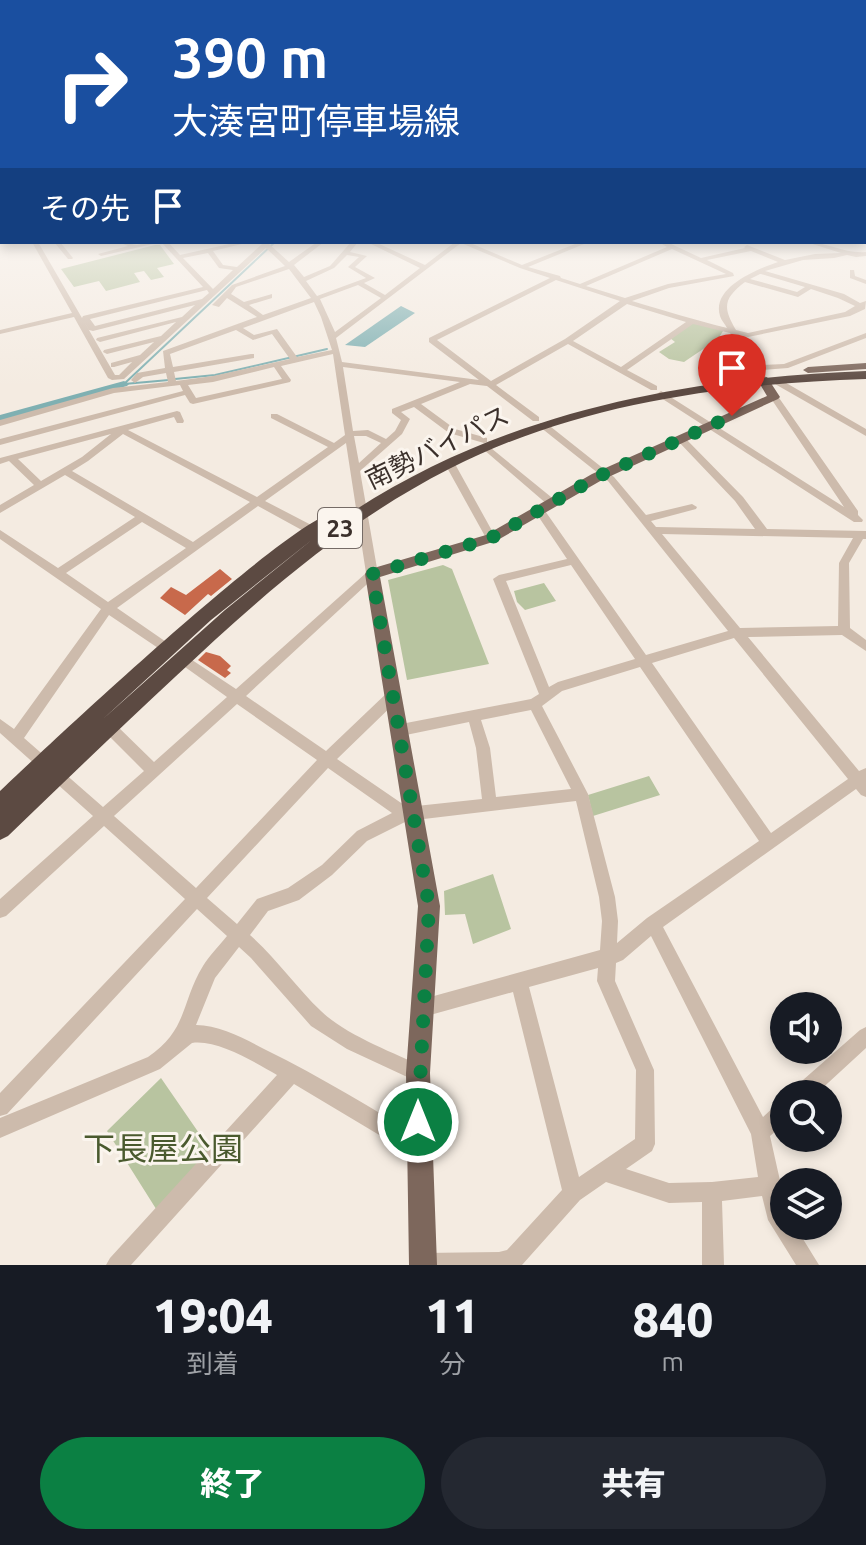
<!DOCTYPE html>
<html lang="ja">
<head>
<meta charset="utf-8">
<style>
	body { margin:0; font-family:Ubuntu,"Noto Sans JP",sans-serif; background:#242831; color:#f1f3f6; height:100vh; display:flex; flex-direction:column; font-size:30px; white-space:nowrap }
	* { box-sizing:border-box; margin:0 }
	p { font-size:26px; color:#9ea1a6 }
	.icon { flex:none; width:44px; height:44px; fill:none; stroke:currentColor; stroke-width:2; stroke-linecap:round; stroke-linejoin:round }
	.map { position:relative; height:1265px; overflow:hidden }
	.sheet { display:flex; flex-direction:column; background:#171b24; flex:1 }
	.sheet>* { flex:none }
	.top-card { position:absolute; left:0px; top:0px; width:866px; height:244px; box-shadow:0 4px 12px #0003; background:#1a4fa0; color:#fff; overflow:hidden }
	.buttons { position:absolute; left:770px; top:992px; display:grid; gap:16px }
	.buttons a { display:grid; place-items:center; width:72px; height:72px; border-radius:50%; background:#171b24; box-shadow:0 4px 12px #0003; font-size:40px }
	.pin { position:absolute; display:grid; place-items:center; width:68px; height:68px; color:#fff; margin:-82px -34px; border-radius:50% 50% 50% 0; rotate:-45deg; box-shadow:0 0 8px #0007 }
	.pin .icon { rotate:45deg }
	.me { position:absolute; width:88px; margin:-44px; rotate:0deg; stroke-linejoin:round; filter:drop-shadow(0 0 6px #0008) }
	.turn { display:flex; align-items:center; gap:28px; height:168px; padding:0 40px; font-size:36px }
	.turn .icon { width:104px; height:104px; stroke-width:2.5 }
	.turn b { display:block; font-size:56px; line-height:68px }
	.then { display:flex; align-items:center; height:76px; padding:0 40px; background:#0003; gap:16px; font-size:30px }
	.eta { display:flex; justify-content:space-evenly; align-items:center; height:136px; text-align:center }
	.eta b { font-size:48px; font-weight:800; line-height:56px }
	.action { display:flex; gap:16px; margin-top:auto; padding:16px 40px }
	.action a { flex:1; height:92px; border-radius:48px; background:#0b8043; color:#fff; font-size:32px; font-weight:800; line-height:92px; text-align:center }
	.action a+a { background:#242831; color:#f1f3f6 }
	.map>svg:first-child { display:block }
	.green { fill:#b8c4a0 }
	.water { fill:#7fb0b2 }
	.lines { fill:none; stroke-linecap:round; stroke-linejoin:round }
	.stream { stroke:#7fb0b2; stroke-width:2 }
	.river { fill:#7fb0b2; fill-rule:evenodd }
	.building { fill:#c8694b }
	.minor { fill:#cdbbac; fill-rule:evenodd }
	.major { fill:#7d675c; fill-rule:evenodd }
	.highway { fill:#5c4a42; fill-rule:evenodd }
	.route { stroke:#0b8043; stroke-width:14; stroke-dasharray:0 25.2 }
	.labels { text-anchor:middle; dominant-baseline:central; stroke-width:6; stroke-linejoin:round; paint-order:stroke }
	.shield { fill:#fbf5ee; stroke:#756b66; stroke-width:2 }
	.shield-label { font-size:24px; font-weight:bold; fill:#3b302b }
	.street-label { font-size:26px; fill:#3b302b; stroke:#fbf5ee }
	.near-park-label { font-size:32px; fill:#4a5a2e; stroke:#fbf5ee }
</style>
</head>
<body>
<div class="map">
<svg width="866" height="1265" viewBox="0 0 866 1265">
	<rect width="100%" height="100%" fill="#f4ebe1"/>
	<path class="green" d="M155,245H160L174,264L157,268L164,277L151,280L144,271L134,273L140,282L106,291L99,281L74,287L61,269Z
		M694,321L725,328L718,339L684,362L669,359L659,352L675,342L670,338Z
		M443,565L452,569L489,664L407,680L388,580Z
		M544,583L556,601L525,610L517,602L514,591Z
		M649,776L660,795L593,816L588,795Z
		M493,874L511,929L473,944L465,914L445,915L444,891Z
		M161,1078L212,1152L158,1212L107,1131Z"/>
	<path class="water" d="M401,306L415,313L365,347L345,345Z"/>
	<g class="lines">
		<path class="stream" d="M175,379L215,375L327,349
			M124,384L275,242
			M124,384L169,380"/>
		<path class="river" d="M124,381L129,384L127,386L0,421V415Z"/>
	</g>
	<path class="building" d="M220,569L232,579L211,596L208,594L185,615L160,598L171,587L186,595Z
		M206,652L220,656L231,666L227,670L231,673L225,678L198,660Z"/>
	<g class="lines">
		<path class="minor" d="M2,226V230L0,231V227Z
			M864,234L866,235V239L864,238Z
			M32,242H38L115,375H119L132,362L114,367H111V363L140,355L154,342L107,354L103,352L104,350L161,336L176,322L100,342L96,340L97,338L182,317L195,305L93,331L89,330L82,318L83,316L203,287L161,242L101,256L98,254L128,246L118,242L137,245L150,242H168L180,255L238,242H250L213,251L223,265L237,267L262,244L260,242L268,243L289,262L317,242H324L294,265L304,277L330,266L351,242H358L350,252L367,256L355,267L375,278L364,283L385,295L420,268L367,242H375L425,265L455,242H468L522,265L580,242H589L528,267L560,276L561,278L580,284L667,247L662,244V242H667L701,258L745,248L744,247L747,245L785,260L815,254L841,253L806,242C827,242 845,254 866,252V256L856,257L847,255L834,258L803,260L765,271L844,294L860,303L866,301L865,309L850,316L748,337L739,335L759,365L784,364L866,333V338L788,368L762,370L767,379L766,381H760L730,333L693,324L627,370L657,386V390H651L568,344L496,385L539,417V421H533L487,386L470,384L421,404L455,429L487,438V442L484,443L449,433L414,407L401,412L410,419L402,434L360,471L378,574L246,696L326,751L390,690L395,689L400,690L401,694L400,698L337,759L407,807L482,799L476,748L469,722L401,736L396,734L394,730L396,726L401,724L531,699L539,694L493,579L499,575L567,559L534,510L539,507L543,508L646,655L728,631L608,481L540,427V423H546L614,477L646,515L692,504L697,507L696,509L651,521L656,527L755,529L735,501L678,441V437H684L743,497L767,529L866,531V539H863L849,563L850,628L866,640V651L842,635L748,637L859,771L866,768V797L861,795L856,789L663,927L763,1117L777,1104L784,1102V1124L770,1136L781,1185L784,1226H795L819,1265H796L768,1220L762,1196L722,1201L724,1265H702V1202L669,1203L606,1182L580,1200L522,1265H413L416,1257L423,1253L499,1252L507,1250L562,1190L513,992L423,1017L417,1014L414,1008L417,1002L423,999L600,950L602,921L599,897L576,801L407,821L367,841L332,875L299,900L268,911L250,935C276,958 296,987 321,1011C344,1034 394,1053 424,1067L427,1073L424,1079L418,1082L347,1049L311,1026L251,958L239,947L215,978L196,1025C220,1025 245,1039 266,1050C321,1077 373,1109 425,1140L428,1147L425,1154L418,1157L411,1154L294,1084L131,1265H106L110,1258L277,1075C256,1063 217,1039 192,1043L160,1069L0,1138V1118L148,1057C188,1030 181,1002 203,966C209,956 219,946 227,936L197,909L7,1114L0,1116V1093L185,899L104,826L6,916L0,918V899L93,816L0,733V719L14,729L101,609L0,539V530L58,568L135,517L65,475L0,513V505L34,485L9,461L0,464V458L177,411L180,412L184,421L183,423H177L174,417L128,430L257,497L328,447L271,418V414H277L334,443L345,435L333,354L281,366L291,380L290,382L193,404L190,403L185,395L0,445V439L183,391L180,385L114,393L0,426V420L113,388L168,382L166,373L143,377L135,383L131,380L137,373L165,368L163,351L257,317L227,298L219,307L212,305L232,285L285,266L266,248L124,379L112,380L108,378L74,317L0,334V330L72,313ZM461,243L520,268L550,278L429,338V342L479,380L342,362L336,338ZM672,249L726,274L668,284L625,298L586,286ZM751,251L778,262C758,269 711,287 720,316C721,320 725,324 727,328C695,320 665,311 632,301L669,288L734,276L733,273L707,260ZM208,253L219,268L233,270L213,289L183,258ZM347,255L359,257L348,267L366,278L317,296L306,281L334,268ZM289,269L311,298L263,315L249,305L272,298V294L244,302L231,294L236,287ZM760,274H761L805,287L797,292L750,279ZM556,280L620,301L565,339L491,381L437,340ZM745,282L798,297L811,289L838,298L855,306L845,312L748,333L736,330C722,307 724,298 745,282ZM358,285L381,298L335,332L320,299ZM207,290L209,293L202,299L95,326L90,319ZM314,302L321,317L332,350L297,357L277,329L254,335L243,328ZM627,304L686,322L621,367L573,341ZM236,330L253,340L272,334L290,359L213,376L176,381L174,372L254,358V354H251L173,367L170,354ZM274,367L282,379L196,398L188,385L213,382ZM343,367L460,382L392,409V413L401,420L395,431L386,439L368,430L353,431ZM111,434L82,457L41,481L18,459ZM123,434L250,502L193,542L72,471L88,461ZM354,436H366L381,443L359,463ZM346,443L366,573L236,689L186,656H178L176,659L178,662L227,697L154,762L113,722L108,720L103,722L101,726L103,730L144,771L103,807L24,738L109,615L164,652H172L174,649L172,646L117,608L258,506L309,534H317L318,531L317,528L265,501ZM142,522L186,548L108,602L66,573ZM662,534L853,538L839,563L838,626L740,628ZM571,565L635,659L558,682L549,687L506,581ZM734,638L848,779L771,833L652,663ZM640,667L759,841L647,918L617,943L618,921L615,897L588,794L542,706L562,691ZM237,704L317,760L196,888L114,816ZM531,710L571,789L496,797L490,748L481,720ZM328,768L392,813L357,831L322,865L288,888L257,899L237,924L207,898ZM651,936L751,1134L758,1177L712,1182L669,1183L626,1169L652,1151L655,1144L654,1070L615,981L616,963L623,960ZM598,968L597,981L636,1070L635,1139L579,1177L529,987Z
			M54,242H60L73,258L72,259H68Z
			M850,270H854L855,276L866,280V284L850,278Z
			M775,380H781L866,429V436L775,384Z
			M661,391L844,507L770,397L777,395L858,511V515L863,520L862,522H854L658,396L657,394Z
			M486,444L556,501V505H548L483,449V445Z
			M450,461L455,464L496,538L495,541H487L486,538L445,464Z
			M866,1027V1048L816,1094H793L795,1087L860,1030Z"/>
		<path class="major" d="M866,363V369L808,373L803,370L808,367Z
			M759,377H767L780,397L778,399L602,480L496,541L380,577L440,906L430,1073L437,1265H409L406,1073L418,906L365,574L367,570L486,535L592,474L767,396L757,379Z"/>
		<path class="highway" d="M866,371V379C723,384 578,403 449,469C345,522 259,598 175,677C118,730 63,783 8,836L0,840V791C41,752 305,503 342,511L343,518C499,413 681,378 866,371ZM313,539L225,610L103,719L211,620Z"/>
	</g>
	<linearGradient id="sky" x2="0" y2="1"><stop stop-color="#7eb2d2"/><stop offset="0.54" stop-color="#faf6f2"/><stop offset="1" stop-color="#faf6f2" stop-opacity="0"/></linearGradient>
	<rect width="866" height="387" fill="url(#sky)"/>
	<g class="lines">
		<path class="route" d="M418,1122L429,906L372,574L491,538L597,477L732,416"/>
	</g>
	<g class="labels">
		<rect class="shield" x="318" y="508" width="44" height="40" rx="6"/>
		<g class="shield-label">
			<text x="340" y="528">23</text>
		</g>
		<g class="street-label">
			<text transform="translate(437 447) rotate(-26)">南勢バイパス</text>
		</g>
		<g class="near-park-label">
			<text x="163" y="1148">下長屋公園</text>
		</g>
	</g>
</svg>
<div class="buttons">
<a><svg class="icon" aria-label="sound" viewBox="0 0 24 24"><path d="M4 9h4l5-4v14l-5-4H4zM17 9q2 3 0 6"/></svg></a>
<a><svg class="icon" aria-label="search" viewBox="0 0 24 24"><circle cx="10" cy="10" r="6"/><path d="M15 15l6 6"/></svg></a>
<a><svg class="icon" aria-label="layers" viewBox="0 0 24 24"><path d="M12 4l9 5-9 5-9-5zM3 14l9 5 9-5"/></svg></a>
</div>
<div class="pin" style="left:732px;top:416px;background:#d93025"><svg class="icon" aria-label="arrive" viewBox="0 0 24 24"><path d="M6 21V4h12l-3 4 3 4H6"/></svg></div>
<svg class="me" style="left:418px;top:1122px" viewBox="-20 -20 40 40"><circle r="17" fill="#0b8043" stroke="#fff" stroke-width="3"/><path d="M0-11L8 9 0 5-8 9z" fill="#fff"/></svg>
<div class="top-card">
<div class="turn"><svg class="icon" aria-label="right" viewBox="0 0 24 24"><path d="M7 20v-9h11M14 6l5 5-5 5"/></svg><div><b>390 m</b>大湊宮町停車場線</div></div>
<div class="then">その先<svg class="icon" aria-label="arrive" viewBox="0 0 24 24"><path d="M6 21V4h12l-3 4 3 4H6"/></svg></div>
</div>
</div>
<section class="sheet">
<div class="eta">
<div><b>19:04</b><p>到着</p></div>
<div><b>11</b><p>分</p></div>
<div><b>840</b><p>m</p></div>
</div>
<div class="action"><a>終了</a><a>共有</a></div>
</section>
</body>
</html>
